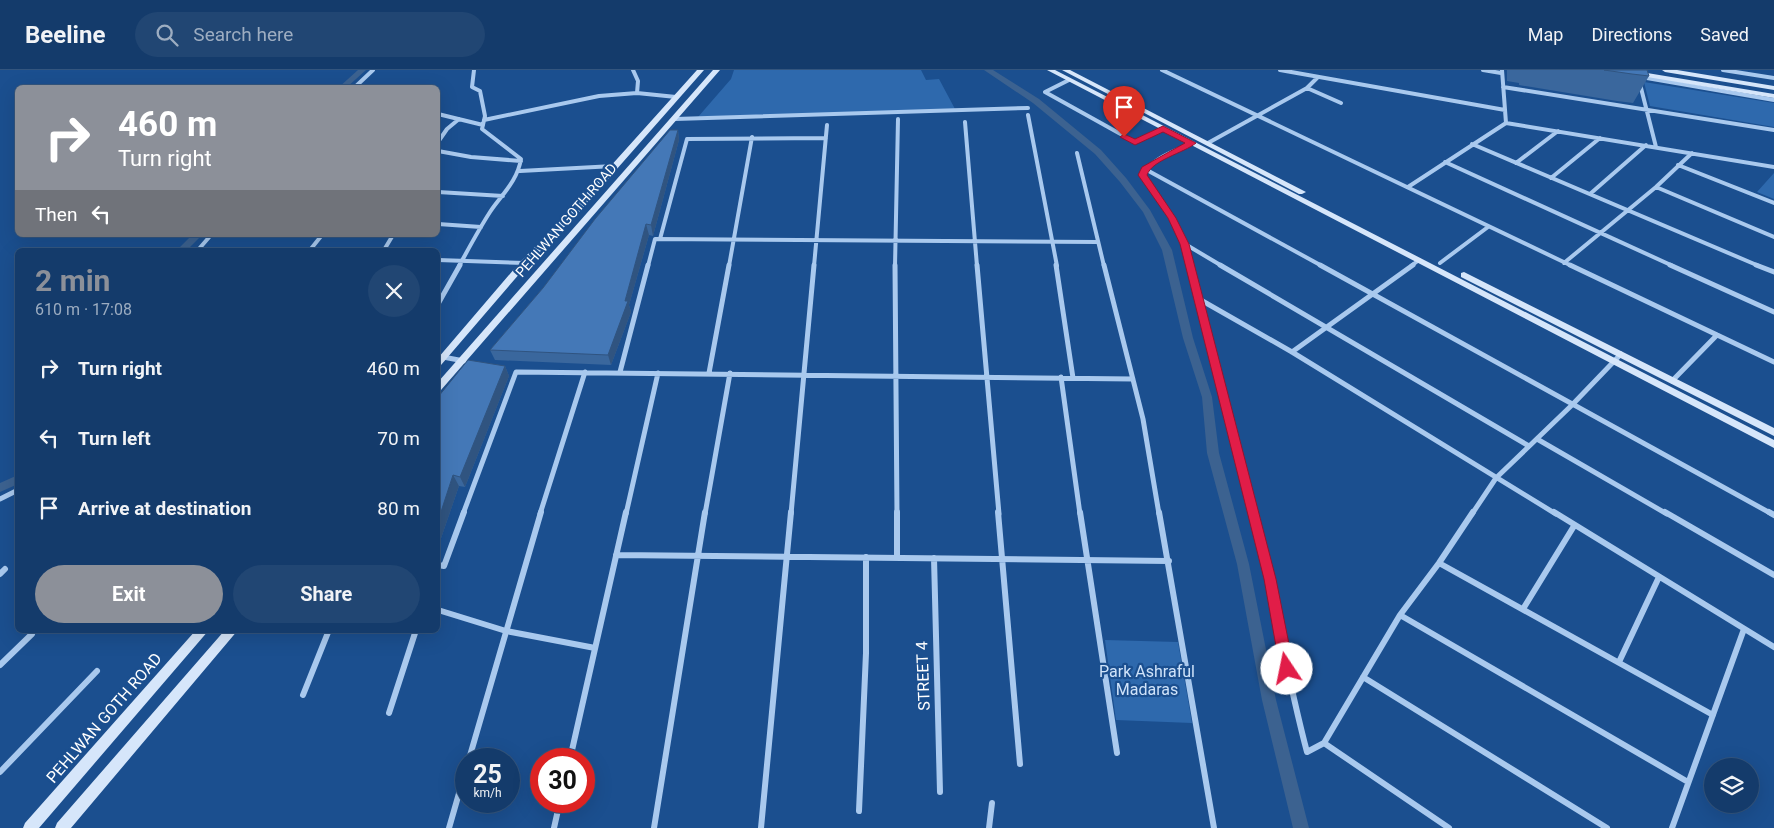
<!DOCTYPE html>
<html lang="en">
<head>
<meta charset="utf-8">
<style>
	body { margin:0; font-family:Roboto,sans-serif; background:#214673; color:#f1f3f6; height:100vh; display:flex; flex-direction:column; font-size:19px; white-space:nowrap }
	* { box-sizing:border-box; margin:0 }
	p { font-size:16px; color:#9dadc1 }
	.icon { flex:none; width:28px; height:28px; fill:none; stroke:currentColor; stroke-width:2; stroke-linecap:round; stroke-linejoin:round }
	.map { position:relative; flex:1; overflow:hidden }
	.side { position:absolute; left:15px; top:178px; width:425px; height:385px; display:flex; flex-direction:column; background:#143b6b; border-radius:8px; box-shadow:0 5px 20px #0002,0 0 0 1px #33557e }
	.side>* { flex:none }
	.top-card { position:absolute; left:15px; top:15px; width:425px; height:152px; border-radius:8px; box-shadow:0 5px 20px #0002,0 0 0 1px #33557e; background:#8c9099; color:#fff; overflow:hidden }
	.fabs { position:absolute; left:1704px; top:688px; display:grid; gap:10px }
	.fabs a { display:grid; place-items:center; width:55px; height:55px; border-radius:50%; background:#143b6b; box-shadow:0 5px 20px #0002,0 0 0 1px #33557e; font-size:25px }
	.speed { position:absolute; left:455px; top:678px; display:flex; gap:10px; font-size:25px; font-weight:700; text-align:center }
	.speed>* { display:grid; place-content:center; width:65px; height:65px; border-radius:50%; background:#143b6b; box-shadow:0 5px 20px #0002,0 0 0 1px #33557e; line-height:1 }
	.speed small { font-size:12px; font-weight:400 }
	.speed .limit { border:8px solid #d22; background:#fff; color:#111 }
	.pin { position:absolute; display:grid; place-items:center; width:42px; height:42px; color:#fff; margin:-51px -21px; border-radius:50% 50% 50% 0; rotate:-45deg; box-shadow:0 0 5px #0007 }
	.pin .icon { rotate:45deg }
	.me { position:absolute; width:55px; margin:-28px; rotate:349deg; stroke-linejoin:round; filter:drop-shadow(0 0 4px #0008) }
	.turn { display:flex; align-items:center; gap:18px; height:105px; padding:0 20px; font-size:22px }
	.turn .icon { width:65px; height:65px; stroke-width:2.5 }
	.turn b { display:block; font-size:35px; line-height:42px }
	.then { display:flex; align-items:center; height:48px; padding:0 20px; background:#0003; gap:10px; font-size:19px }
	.round { display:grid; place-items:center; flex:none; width:52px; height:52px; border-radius:26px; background:#214673 }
	.summary { display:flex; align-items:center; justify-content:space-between; height:85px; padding:0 20px }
	h1 { font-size:30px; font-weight:700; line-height:38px; color:#8c9099 }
	.cta { display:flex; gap:10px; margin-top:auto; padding:10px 20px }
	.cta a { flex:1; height:58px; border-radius:30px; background:#8c9099; color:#fff; font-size:20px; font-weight:700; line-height:58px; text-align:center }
	.cta a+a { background:#214673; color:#f1f3f6 }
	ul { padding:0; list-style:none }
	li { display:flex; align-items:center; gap:15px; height:70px; padding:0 20px }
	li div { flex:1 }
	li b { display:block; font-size:19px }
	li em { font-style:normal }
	header { display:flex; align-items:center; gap:30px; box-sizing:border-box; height:70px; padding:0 25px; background:#143b6b; border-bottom:1px solid #33557e }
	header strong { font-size:24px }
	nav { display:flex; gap:28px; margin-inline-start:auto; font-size:18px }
	.search { width:350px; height:45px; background:#214673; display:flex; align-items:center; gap:12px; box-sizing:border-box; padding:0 18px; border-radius:28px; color:#9dadc1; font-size:19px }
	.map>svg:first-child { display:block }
	.green { fill:#2e69ad }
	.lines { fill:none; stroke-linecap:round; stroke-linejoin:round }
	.canal { fill:#3c6290; fill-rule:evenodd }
	.street-far2 { stroke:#a9c9ee; stroke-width:4 }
	.street-far1 { stroke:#a9c9ee; stroke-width:5 }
	.street { stroke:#a9c9ee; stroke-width:6 }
	.secondary { fill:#d6e6fa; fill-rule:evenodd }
	.wall { fill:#3a679d }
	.shaded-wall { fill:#305480 }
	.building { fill:#4478b7; stroke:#305480 }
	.route { fill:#e11d48; stroke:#92132f }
	.labels { text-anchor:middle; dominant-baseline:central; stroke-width:4.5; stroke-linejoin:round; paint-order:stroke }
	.street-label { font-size:14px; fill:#fff; stroke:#1b4f8f }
	.near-park-label { font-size:16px; fill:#cfe3fa; stroke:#1b4f8f }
	.near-street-label { font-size:16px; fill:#fff; stroke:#1b4f8f }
</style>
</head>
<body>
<header>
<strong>Beeline</strong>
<div class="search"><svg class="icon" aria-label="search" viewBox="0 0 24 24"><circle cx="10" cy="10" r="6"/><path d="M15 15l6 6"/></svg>Search here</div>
<nav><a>Map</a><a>Directions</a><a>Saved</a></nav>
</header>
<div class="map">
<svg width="1774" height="758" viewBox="0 0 1774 758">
	<rect width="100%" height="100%" fill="#1b4f8f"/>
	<path class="green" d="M734,0H921L926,10L939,9L955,39L698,47L731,9Z
		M1644,12L1774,33V57L1650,36Z
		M1774,103V129L1757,122Z
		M1105,570L1178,572L1192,653L1116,650Z"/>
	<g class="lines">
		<path class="canal" d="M358,0H366L346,18H338Z
			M984,0H993L1039,29L1101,80L1126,108L1150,140L1172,180L1193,268L1212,327L1219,383L1249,494L1276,630L1309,758H1293L1262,630L1237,494L1207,383L1202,327L1183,268L1162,180L1143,142L1120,112L1095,84L1033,33Z
			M192,165H202L187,180H177Z
			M18,405V414L0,422V413Z"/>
		<path class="street-far2" d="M633,0L638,11L637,23
			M1162,0L1572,196
			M1280,0L1505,40
			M1483,0L1501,3
			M1723,0L1774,8
			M1641,7L1774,30
			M1069,10L1045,22L1135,72L1163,58
			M1640,14L1656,77
			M1503,17L1774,60
			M354,18L373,0
			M1307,18L1341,33
			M438,44L483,55
			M1028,45L1057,196
			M675,49L1028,38
			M484,50L599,26L637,23L676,27
			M965,52L977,196
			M1506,53L1774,97
			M438,72L447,59L459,49
			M1208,73L1307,18L1318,7
			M1472,74L1759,196
			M438,81L471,87L521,91
			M1077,83L1104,196
			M1445,92L1673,196
			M1516,93L1558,61
			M1678,95L1774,133
			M1145,99L1322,196
			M520,101L614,96
			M1551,108L1600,68
			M1408,117L1506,53L1502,0
			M1656,117L1774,167
			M438,122L503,126
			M1590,124L1646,75
			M438,154L481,157
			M660,169L687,69L826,68
			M1185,174L1222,196
			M198,180L211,165
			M310,180L322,165
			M384,180L393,165
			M438,190L524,193
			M1440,193L1488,157
			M1564,193L1656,117L1692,83
			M459,196C469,178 479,159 490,142C502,124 517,112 521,89L482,59L485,46L480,21L472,17L474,0
			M648,196L655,169L1098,172
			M729,196L752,67
			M814,196L827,55
			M895,196L898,49
			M1190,196C1180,160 1164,136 1143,105C1152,88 1175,81 1192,73
			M1411,196L1419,190"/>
		<path class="street-far1" d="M895,195L897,444
			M977,195L999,444
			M1056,195L1073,308
			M1104,195L1143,349L1159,444
			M1189,195L1253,444
			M1220,195L1529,376
			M1320,195L1772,444
			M1570,195L1774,292
			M1670,195L1774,242
			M1756,195L1774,202
			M1199,229L1292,282L1556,444
			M438,234L460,195
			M1292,282L1413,195
			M443,287L464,291
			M620,302L648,195
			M709,303L729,195
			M1061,307L1080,444
			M1672,311L1717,265
			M1537,369L1667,444
			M0,429L18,420
			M463,444L516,302L1133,309
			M540,444L585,302
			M626,444L658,303
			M705,444L730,303
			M791,444L814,195
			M1472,444L1496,408L1572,335L1621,284"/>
		<path class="street" d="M897,442V488
			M998,442L1020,694
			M1080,442L1117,683
			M1159,442L1214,758
			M1253,442C1273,522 1286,603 1307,682L1324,673L1400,545L1439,493L1473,442
			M1554,442L1774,577
			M1665,442L1774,505
			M1769,442L1774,445
			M616,485L1169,491
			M934,488L940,722
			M1439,493L1713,645
			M438,495L444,496L464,442
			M0,504L5,499
			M1523,539L1574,456
			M438,540L506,561L595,578
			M1400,545L1688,712
			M1619,592L1659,507
			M0,595L32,564
			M1363,607L1607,758
			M303,625L329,560
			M389,643L416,560
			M1324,673L1449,758
			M469,689L541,442
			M570,689L626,442
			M0,702L97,601
			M859,741L866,583V487
			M449,758L466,699
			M554,758L560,731
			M654,758L705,442
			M761,758L791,442
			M989,758L992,733
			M1672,758L1744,559"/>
		<path class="secondary" d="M697,0H704L579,142L527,195L441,295L438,296V288L521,191L573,138Z
			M713,0H720L441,320L438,321V312Z
			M1047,0H1055L1774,370V378Z
			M1062,0H1070L1306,122L1302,124H1299Z
			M1614,0H1629L1774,24V28L1617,2Z
			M1662,0H1677L1774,16V20L1665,2Z
			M1464,202L1774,358V366L1461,207V203Z
			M196,560H209L39,758H23L25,753Z
			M225,560H238L71,758H55L57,753Z"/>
	</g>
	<path class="wall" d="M1507,0H1647L1649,6L1633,33L1617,31L1519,15V13L1507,11Z
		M678,60L679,70L653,166L649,165L629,235L631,242L611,295L495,290L490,280Z
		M505,296L509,306L465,417L459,416L438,477V327Z"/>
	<path class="shaded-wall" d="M678,60L679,70L653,166L651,155Z
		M646,154L649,165L629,235L631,242L611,295L608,285L625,231Z
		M505,296L509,306L465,417L460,407Z
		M453,405L459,416L438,477V451Z"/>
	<path class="building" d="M1604,0H1647L1649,6L1632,4Z
		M670,60H678L651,155L646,154L625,231H628L608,285L490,280L543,218L595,149Z
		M468,290L505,296L460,407L453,405L438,451V327Z"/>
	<path class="route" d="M1163,56L1196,73C1184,83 1152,90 1147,105L1176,148L1189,174L1276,509L1294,599L1292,603L1287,605L1282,603L1280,599L1264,509L1180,174L1168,148L1138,105L1142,97L1185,73L1163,62L1135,75L1120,67L1124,64L1135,69Z"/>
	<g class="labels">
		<g class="street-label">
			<text transform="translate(566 150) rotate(-49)">PEHLWAN GOTH ROAD</text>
		</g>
		<g class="near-park-label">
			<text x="1147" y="601">Park Ashraful<tspan x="1147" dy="18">Madaras</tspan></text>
		</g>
		<g class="near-street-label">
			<text transform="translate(923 606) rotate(-92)">STREET 4</text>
			<text transform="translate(104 648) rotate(-49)">PEHLWAN GOTH ROAD</text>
		</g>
	</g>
</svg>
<div class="fabs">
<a><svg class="icon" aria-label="layers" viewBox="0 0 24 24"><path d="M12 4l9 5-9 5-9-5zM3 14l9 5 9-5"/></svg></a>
</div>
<div class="speed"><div>25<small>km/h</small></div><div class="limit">30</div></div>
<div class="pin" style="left:1124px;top:67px;background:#d93025"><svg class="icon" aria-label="arrive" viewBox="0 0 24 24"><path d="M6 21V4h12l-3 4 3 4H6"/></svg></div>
<svg class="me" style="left:1287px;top:599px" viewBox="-20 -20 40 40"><circle r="19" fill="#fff"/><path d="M0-13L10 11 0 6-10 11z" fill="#e11d48"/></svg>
<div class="top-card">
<div class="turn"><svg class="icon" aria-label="right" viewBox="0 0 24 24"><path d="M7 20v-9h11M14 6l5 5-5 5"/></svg><div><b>460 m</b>Turn right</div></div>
<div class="then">Then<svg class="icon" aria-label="left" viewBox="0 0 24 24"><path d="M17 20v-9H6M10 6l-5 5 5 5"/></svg></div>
</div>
<section class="side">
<div class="summary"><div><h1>2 min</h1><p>610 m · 17:08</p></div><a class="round"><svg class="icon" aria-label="close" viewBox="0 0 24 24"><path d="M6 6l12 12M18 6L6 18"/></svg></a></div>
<ul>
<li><svg class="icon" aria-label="right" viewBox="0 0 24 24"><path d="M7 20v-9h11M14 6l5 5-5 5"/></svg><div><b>Turn right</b></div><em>460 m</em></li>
<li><svg class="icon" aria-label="left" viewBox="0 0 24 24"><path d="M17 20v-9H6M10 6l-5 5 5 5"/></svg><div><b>Turn left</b></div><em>70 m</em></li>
<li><svg class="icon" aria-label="arrive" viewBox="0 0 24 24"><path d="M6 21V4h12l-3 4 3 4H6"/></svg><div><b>Arrive at destination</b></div><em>80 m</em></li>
</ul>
<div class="cta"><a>Exit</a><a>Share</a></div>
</section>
</div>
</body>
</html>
